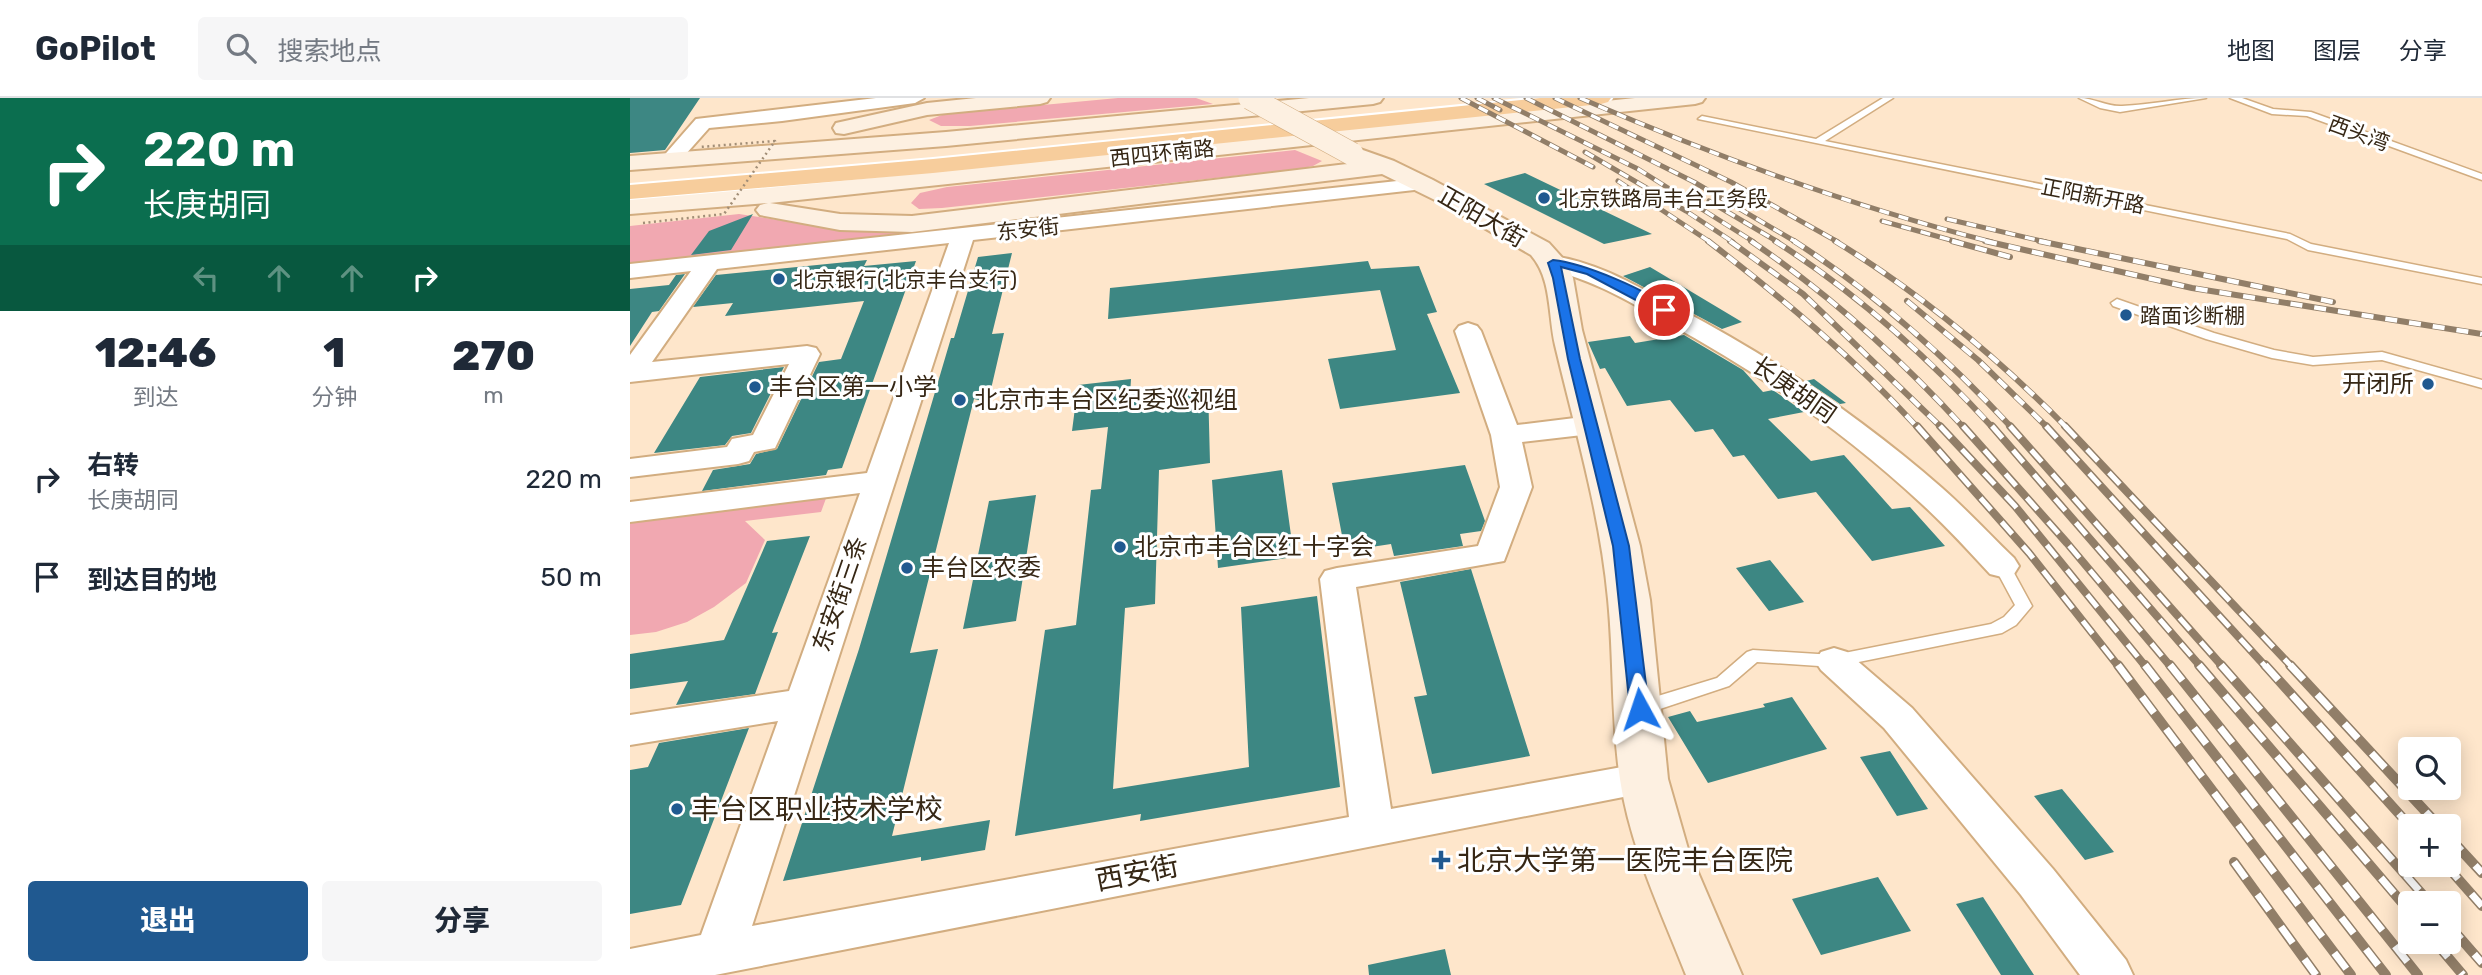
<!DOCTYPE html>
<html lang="zh">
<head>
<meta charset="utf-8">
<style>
	body { margin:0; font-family:Rubik,"Noto Sans SC",sans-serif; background:#f6f6f7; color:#1f2937; height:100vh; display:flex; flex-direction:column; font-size:26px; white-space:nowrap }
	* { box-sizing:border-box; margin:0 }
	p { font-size:23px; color:#747a83 }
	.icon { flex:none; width:38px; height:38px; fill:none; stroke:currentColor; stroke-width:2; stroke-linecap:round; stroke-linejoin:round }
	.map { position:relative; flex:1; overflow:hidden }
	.side { display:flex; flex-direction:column; background:#fff; width:630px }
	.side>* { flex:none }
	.banner { background:#0b6e4f; color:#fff; overflow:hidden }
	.fabs { position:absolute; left:1768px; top:639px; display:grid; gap:14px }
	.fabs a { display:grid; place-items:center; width:63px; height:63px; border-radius:7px; background:#fff; box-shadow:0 4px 18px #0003; font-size:35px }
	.pin { position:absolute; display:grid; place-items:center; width:60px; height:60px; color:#fff; margin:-30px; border:4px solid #fff; border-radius:50%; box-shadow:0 2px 7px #0007 }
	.me { position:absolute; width:77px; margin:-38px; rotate:355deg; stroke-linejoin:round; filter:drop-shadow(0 0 5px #0008) }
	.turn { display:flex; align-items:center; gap:24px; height:147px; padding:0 28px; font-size:32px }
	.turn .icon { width:91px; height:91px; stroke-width:2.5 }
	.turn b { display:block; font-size:49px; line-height:60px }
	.lanes { display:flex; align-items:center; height:66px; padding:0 28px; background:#0003; justify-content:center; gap:35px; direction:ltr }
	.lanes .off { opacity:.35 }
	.eta { display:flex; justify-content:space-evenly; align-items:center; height:119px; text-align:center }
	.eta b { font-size:42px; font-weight:800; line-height:49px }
	.button { display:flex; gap:14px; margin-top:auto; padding:14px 28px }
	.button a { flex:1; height:80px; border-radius:7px; background:#205990; color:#fff; font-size:28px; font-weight:800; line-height:80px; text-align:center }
	.button a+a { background:#f6f6f7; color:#1f2937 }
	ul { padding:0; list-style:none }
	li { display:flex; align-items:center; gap:21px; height:98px; padding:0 28px }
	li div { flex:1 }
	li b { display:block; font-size:26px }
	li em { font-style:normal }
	header { display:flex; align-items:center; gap:42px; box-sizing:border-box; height:98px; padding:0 35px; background:#fff; border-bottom:2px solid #e0e1e3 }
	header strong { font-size:33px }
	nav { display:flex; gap:38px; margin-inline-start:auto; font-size:24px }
	.search { width:490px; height:63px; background:#f6f6f7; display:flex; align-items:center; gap:18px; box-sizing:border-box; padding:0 24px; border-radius:7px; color:#747a83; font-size:26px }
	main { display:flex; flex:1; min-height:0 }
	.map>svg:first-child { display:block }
	.green { fill:#f1a8b1 }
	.building { fill:#3d8783 }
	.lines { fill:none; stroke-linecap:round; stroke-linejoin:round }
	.lane-casing { stroke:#d2ad80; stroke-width:3 }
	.street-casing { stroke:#d2ad80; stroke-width:4 }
	.secondary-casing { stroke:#d2ad80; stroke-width:4 }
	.highway-casing { stroke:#fff; stroke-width:4 }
	.lane { fill:#fff; fill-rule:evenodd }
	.street { fill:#fff; fill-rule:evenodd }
	.secondary { fill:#fdf0e1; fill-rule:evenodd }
	.highway { fill:#f7cd9c; fill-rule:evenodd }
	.rail-far3-casing { stroke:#917e68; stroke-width:5 }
	.rail-far2-casing { stroke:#917e68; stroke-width:6 }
	.rail-far1-casing { stroke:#917e68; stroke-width:8 }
	.rail-casing { stroke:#917e68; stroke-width:10 }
	.rail-far3 { stroke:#fff; stroke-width:3.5; stroke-dasharray:10; stroke-linecap:butt }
	.rail-far2 { stroke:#fff; stroke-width:4.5; stroke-dasharray:12; stroke-linecap:butt }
	.rail-far1 { stroke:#fff; stroke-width:5; stroke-dasharray:16; stroke-linecap:butt }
	.rail { stroke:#fff; stroke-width:7; stroke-dasharray:20; stroke-linecap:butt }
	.secondary-bridge-casing { stroke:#d2ad80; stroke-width:24; stroke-linecap:butt }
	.path-bridge { stroke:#a28e77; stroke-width:2.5; stroke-dasharray:2 3.5; stroke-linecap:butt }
	.secondary-bridge { stroke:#fdf0e1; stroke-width:23 }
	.route { fill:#1a73e8; stroke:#114b97; stroke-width:2 }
	.poi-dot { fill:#205990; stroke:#fff; stroke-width:2.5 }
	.labels { text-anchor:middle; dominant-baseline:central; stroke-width:6; stroke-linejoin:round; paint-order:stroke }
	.far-street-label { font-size:21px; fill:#362715; stroke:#fff }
	.far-poi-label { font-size:21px; fill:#362715; stroke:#fff; text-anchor:start }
	.street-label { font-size:24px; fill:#362715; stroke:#fff }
	.poi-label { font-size:24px; fill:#362715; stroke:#fff; text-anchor:start }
	.near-poi-label { font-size:28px; fill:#362715; stroke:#fff; text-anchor:start }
	.near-street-label { font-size:28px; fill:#362715; stroke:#fff }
</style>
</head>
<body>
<header>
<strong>GoPilot</strong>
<div class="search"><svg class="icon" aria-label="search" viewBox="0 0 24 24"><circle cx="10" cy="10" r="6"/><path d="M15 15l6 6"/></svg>搜索地点</div>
<nav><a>地图</a><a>图层</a><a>分享</a></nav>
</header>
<main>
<section class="side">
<div class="banner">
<div class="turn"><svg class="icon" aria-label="right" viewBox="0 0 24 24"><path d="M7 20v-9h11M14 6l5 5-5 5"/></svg><div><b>220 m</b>长庚胡同</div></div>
<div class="lanes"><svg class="icon off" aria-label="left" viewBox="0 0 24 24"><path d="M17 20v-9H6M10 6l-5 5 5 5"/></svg><svg class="icon off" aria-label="ahead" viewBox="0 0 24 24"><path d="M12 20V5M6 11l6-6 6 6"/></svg><svg class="icon off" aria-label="ahead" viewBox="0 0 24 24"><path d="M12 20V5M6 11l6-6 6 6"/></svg><svg class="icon" aria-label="right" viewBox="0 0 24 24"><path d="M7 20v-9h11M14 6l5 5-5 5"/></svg></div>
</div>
<div class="eta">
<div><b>12:46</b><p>到达</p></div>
<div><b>1</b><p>分钟</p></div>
<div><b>270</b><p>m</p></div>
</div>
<ul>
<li><svg class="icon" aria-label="right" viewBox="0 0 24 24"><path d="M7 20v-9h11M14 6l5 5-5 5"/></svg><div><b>右转</b><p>长庚胡同</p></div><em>220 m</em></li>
<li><svg class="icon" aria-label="arrive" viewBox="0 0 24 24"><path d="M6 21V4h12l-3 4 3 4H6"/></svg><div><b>到达目的地</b></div><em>50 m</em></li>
</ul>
<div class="button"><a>退出</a><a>分享</a></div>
</section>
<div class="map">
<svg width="1852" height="877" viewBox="0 0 1852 877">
	<rect width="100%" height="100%" fill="#fee6cb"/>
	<path class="green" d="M488,0H566L583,6L340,28H311L299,22L312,17L338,14Z
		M665,52L692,63L683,68L668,71L312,110L289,111L281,105L290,95L317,89Z
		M109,116L220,133H276L274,137L0,165V128Z
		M198,395L191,414L115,423L135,442L116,485L84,509L57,524L26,534L0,537V419Z"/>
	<path class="building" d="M0,0H70L35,52L0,55Z
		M895,75L1022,136L974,146L854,86Z
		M123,116L101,152L61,157L79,133Z
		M382,155L362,236L374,235L358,304L344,301L280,555L308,551L262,738L360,722L355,752L291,763V759L153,783L229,551L321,240H324L348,159Z
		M237,162L234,168L286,163L212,370L198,372L196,377L72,393L83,372L120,366L126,356L147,351L189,264L211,261L234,203L95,218L103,205L63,209L88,174L86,177Z
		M738,163L741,171L789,168L807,214L797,216L830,295L710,311L698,261L766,252L750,192L478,221L480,190Z
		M1020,169L1112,224L1092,231L993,178Z
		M55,176L29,213L22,214L0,248V191L39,187L46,177Z
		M1054,237L1113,272L1133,294L1143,292L1174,314L1138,321L1181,363L1214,357L1262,411L1280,409L1315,448L1242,463L1186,394L1148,401L1114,357L1103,359L1083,331L1065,334L1040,302L997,308L975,270L970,271L958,244L1000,238L1005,245Z
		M154,269L121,335L102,338L95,347L24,355L70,279Z
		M501,281L500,297L578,288L580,365L529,372L525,506L495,510L483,691L619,669L611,509L687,498L710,689L510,723L511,716L385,738L415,532L446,527L461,392L471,391L478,329L442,333L448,287Z
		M1184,281L1216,305L1210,306L1176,283Z
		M835,367L855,423L851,433L830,436L833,448L764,458L761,446L715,453L702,385Z
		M652,372L664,459L588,470L582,382Z
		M406,397L386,523L333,531L359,403Z
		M180,438L142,535L148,534L125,596L46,607L58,583L0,591V556L94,542L137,443Z
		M1140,462L1174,504L1139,513L1106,470Z
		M841,471L900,658L802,676L784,599L797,597L770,484Z
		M1162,599L1197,651L1078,685L1038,619L1060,613L1067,624L1135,609L1133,606Z
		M119,630L51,807L0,816V672L18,669L29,645Z
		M1260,653L1298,711L1267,718L1230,659Z
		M1432,691L1484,754L1455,762L1404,698Z
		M1248,779L1281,833L1191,857L1162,801Z
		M1353,799L1404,877H1371L1326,806Z
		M815,851L821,877H739L738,867Z"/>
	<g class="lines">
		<g class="lane-casing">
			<path id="lane" d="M1253,0H1263L1195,43L1660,136L1681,146L1852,180V186L1678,152L1657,141L1587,127L1068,21L1072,18L1186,41Z
				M1449,0C1464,0 1477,9 1492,8C1521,7 1548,0 1576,0L1490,14L1470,10Z
				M1600,0H1612L1643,11L1681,14L1852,76V82L1677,18L1642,16Z
				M1487,201L1584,235L1644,252L1683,259L1752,254L1852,282V290L1752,262L1683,267L1642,260L1576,241L1483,208L1481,205Z
				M1372,463L1378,464L1402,508L1386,527L1372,535L1204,569L1127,564L1099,588L1012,617L1005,615L1003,610L1005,605L1087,580L1117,554L1123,552L1204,557L1361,526L1374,519L1385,507L1364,468Z"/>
		</g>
		<g class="street-casing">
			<path id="street" d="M246,0H294L285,5L152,23L79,30L47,66H33L30,62L66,21Z
				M795,80L802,82L805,86L802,90L343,142L122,828L719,719L690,481L695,473L707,470L848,448L870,389L861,337L825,233L829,228L838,225L847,228L851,233L887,327L961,318L971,321L976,327L971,333L961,336L892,344L902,389L874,463L726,489L761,711L1014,665L1029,670L1035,681L1029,692L85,877H0V851L71,837L148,623L0,647V617L159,593L230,395L0,424V404L237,375L319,145L87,171L22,264L177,248L186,250L190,256L145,350L124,354L119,363L108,366L0,379V361L97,349L102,341L123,337L159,266L0,284V257L61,173L0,180V166Z
				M923,158C970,165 1008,189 1050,211C1143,260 1232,320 1312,390C1337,412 1360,437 1384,460L1389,468L1384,476L1372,479L1360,476C1338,452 1316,428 1293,407C1216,335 1128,274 1036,224C993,200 963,182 915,170L911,165L915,160Z
				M1204,550L1217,554L1282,610L1423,771L1496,862L1503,877H1450L1391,797L1254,630L1191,572L1185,563L1191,554Z"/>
		</g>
		<g class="secondary-casing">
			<path id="secondary" d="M346,0H420L417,4L410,6L297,17L214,36L206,35L203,30L206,25L297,5Z
				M679,0H753L750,4L743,6L316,48L0,72V58L316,34Z
				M1005,0H1075L1072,4L1065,6L140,105L210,116L282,118L725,65L714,61L711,56L714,51H730L764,63L803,82L919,145L937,165L943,180L952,232L1010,448L1020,502L1038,681L1058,751L1112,877H1056C1031,813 1000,749 990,681C981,622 984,561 978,501C970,415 945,331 925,247C918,216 922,181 901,157L809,104L752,76L282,134L210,132L130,117L126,112L130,107L138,105L0,116V102C336,74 670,34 1005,0Z"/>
		</g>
		<g class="highway-casing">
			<path id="highway" d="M910,0H981L978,4L971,6L303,75L0,101V87L303,61Z"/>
		</g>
		<use href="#lane" class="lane"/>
		<use href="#street" class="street"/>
		<use href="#secondary" class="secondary"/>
		<use href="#highway" class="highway"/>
		<g class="rail-far3-casing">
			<path id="rail-far3" d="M831,0L963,69
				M847,0L870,12
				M864,0L1008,71L1124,144
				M896,0L1064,84L1166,144
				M925,0L1101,84L1208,144
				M950,0C1084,58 1220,108 1362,144
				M955,54L1056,113L1103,144
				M988,83L1080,144
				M1079,103L1148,144
				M1317,121L1416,144
				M1252,123L1328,144"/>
		</g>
		<g class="rail-far2-casing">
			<path id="rail-far2" d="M1078,143C1152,200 1224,260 1288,330
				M1100,143L1173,196L1312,330
				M1121,143C1200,197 1270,260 1334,330
				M1145,143C1227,195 1298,259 1363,330
				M1164,143C1245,195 1316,259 1382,330
				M1205,143C1290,195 1367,259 1437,330
				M1322,143L1380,159
				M1355,143L1562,190L1852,236
				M1409,143L1703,204
				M1277,203L1348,262L1418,330"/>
		</g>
		<g class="rail-far1-casing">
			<path id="rail-far1" d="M1287,328L1399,455L1489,569
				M1310,328L1385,408L1516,569
				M1333,328L1437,445L1541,569
				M1362,328L1571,569
				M1380,328L1593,569
				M1416,328L1636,569
				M1435,328L1662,569"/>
		</g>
		<g class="rail-casing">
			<path id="rail" d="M1488,567L1721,877
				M1515,567L1756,877
				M1540,567L1788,877
				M1569,567L1780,814
				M1591,567L1800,805
				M1635,567L1780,728
				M1660,567L1809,728
				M1818,738L1852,775
				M1604,764L1686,877
				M1815,766L1852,808
				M1818,826L1852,865
				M1805,844L1833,877"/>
		</g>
		<use href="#rail-far3" class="rail-far3"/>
		<use href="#rail-far2" class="rail-far2"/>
		<use href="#rail-far1" class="rail-far1"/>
		<use href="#rail" class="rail"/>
		<g class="secondary-bridge-casing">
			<path id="secondary-bridge" d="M620,0L722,56"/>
		</g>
		<path class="path-bridge" d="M13,125L94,116L145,43L70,49"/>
		<use href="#secondary-bridge" class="secondary-bridge"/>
	</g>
	<path class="route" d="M923,162C953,165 1019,192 1040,212L1030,215L957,176L931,169L950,261L999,448L1019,611L1016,616H1003L1000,611L983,448L938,261L923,180L918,165Z"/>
	<g class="poi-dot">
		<circle cx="914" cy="100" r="7"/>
		<circle cx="149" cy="181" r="7"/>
		<circle cx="1496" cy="217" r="7"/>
		<circle cx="1798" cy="286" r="7"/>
		<circle cx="125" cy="289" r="7"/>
		<circle cx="330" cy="302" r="7"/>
		<circle cx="490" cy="449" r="7"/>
		<circle cx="277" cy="470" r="7"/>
		<circle cx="47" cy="711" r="7"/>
		<path d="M807.5 751.5h7v7h7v7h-7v7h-7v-7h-7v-7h7z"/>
	</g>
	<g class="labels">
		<g class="far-street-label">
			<text transform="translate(1729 35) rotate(20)">西头湾</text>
			<text transform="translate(532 55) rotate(-6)">西四环南路</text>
			<text transform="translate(1463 98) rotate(11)">正阳新开路</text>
			<text transform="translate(398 131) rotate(-6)">东安街</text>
		</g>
		<g class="far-poi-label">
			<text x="928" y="100">北京铁路局丰台工务段</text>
			<text x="163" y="181">北京银行(北京丰台支行)</text>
			<text x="1510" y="217">踏面诊断棚</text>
		</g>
		<g class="street-label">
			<text transform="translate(852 119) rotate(30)">正阳大街</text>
			<text transform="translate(1164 292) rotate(35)">长庚胡同</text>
			<text transform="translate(210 496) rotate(-71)">东安街三条</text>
		</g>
		<g class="poi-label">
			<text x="1784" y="286" text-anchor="end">开闭所</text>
			<text x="139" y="289">丰台区第一小学</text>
			<text x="344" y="302">北京市丰台区纪委巡视组</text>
			<text x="504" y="449">北京市丰台区红十字会</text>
			<text x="291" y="470">丰台区农委</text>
		</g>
		<g class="near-poi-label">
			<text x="61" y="711">丰台区职业技术学校</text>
			<text x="827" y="762">北京大学第一医院丰台医院</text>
		</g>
		<g class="near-street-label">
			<text transform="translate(507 775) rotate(-11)">西安街</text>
		</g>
	</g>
</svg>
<div class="fabs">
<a><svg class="icon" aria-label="search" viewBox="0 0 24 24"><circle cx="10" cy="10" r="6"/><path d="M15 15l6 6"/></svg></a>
<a>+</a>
<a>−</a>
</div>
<div class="pin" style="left:1034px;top:212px;background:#d93025"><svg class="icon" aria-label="arrive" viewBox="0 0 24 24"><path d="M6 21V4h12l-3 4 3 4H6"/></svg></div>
<svg class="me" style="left:1010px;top:611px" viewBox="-20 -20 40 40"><path d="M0-17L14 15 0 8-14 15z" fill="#1a73e8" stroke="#fff" stroke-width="4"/></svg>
</div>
</main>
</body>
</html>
